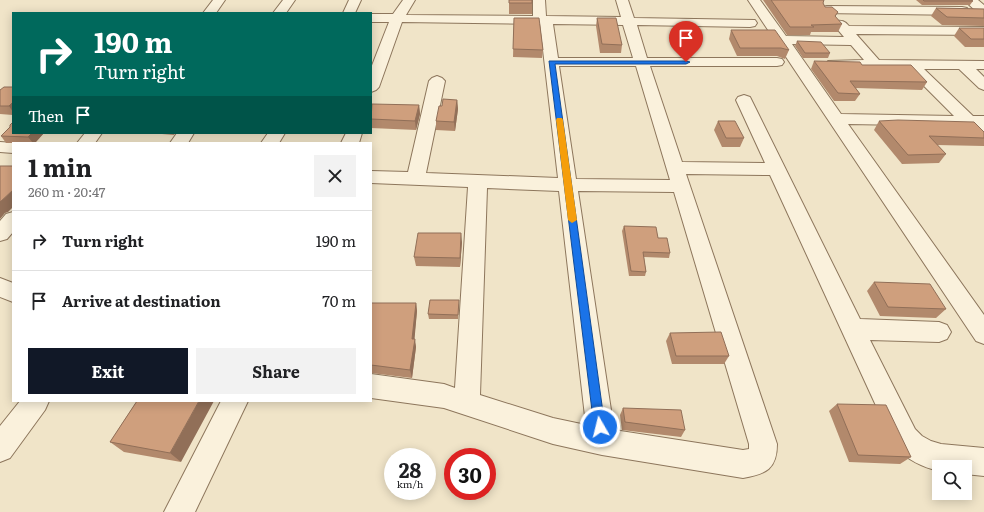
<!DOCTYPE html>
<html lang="en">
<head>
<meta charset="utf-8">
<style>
	body { margin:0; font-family:Literata,serif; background:#f2f2f2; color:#202124; height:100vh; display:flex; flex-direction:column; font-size:15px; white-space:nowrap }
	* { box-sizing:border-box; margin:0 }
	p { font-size:13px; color:#757577 }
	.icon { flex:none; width:22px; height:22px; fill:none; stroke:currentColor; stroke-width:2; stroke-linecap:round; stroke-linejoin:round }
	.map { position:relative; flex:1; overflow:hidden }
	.panel { position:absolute; left:12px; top:142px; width:360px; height:260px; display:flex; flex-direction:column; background:#fff; border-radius:0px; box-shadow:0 2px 10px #0003 }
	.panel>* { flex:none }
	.hud { position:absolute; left:12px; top:12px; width:360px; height:122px; border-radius:0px; box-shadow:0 2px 10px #0003; background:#00695c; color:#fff; overflow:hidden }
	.buttons { position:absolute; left:932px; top:460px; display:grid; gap:8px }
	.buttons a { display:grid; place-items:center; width:40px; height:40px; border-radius:0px; background:#fff; box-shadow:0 2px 10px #0003; font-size:20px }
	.speed { position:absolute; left:384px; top:448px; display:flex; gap:8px; font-size:20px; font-weight:700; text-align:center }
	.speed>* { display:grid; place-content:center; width:52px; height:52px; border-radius:50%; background:#fff; box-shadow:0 2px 10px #0003; line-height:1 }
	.speed small { font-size:10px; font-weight:400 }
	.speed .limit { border:6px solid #d22; background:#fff; color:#111 }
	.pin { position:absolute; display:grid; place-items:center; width:34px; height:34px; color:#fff; margin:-41px -17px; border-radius:50% 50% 50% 0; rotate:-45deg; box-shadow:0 0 4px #0007 }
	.pin .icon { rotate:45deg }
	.me { position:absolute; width:44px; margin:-22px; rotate:352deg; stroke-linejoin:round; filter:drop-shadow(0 0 3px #0008) }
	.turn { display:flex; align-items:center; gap:14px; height:84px; padding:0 16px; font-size:18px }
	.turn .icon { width:52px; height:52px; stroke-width:2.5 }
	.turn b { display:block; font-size:28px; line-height:34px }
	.then { display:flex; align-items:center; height:38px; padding:0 16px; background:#0003; gap:8px; font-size:15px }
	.round { display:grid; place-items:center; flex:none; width:42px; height:42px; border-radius:0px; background:#f2f2f2 }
	.head { display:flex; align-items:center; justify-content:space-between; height:68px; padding:0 16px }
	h1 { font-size:24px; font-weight:700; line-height:30px }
	.button { display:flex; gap:8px; margin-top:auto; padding:8px 16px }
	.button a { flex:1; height:46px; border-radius:0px; background:#111827; color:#fff; font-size:16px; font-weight:700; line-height:46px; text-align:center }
	.button a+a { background:#f2f2f2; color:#202124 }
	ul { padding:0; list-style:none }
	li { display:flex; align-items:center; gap:12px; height:60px; padding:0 16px; border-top:1px solid #e0e0e0 }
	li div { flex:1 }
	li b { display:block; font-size:15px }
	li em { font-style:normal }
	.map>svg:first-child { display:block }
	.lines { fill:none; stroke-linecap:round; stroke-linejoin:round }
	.street-casing { stroke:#8d765c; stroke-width:2 }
	.street { fill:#faf1dc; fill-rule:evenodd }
	.wall { fill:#b2896c }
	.shaded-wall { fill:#916f58 }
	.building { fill:#cf9f7d; stroke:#916f58 }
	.route { fill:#1a73e8; stroke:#114b97 }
	.slow { fill:#f59e0b }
</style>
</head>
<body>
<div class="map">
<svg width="984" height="512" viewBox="0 0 984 512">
	<rect width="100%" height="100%" fill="#f0e4c8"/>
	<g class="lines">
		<g class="street-casing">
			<path id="street" d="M213,0H225L216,13H203Z
				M283,0H295L286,13H273Z
				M349,0H361L355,13H343Z
				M403,0H415L406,15L533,16V0H545L546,16L621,17L616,0H628L634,18L755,20L757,23L755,26L750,27L637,25L647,58H777L782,59L784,62L782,65L777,66H650L682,162L765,163L736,100L738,97L744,95L750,97L860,319L939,322L947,325L951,332L947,339L939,342L870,340L915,429L922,436L931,441L941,444L984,448V476L965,474V467H939V471C922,467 908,460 895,447L770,175L686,174L777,444C777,469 766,474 743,478L602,455L553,444L444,408L371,398V374L444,384L455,388L468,187L371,183V171L408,172L429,81L432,78L437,76L442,78L445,81L426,173L558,178L540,24L402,22L379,87L376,90L371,92V68L389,22H371V14H393ZM553,24L623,25L633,58H558ZM559,66H636L670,180L576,179ZM487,188L559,191L586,425L553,418L480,395ZM578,191L674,192L749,444V449L743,450L614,430Z
				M748,0H760L786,36L844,37L833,24L835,21C842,20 845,21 849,26L984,27V35L856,34L879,60L984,61V69H976L984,77V90L979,88L959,69H924L973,116H984V141L978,140L964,126L848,124L984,315V344L976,341ZM792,44L851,45L864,60L828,61L826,64L828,67L833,68L907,69L954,116L841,114Z
				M964,0H978L984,5V15L979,14Z
				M827,6L962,7L967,8L968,11L967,14L962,15L822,13L821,10L822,7Z
				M85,133H102L95,143H77Z
				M177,133H194L188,143H170Z
				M268,133H285L279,143H261Z
				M346,133H362L359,143H341Z
				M0,142L15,143H13V153L0,152Z
				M13,212V232L7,239L0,241V221L6,214Z
				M0,278L13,283V302L0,297Z
				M20,401H49L45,410L10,458L0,462V426Z
				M221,401H248L195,512H164Z"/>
		</g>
		<use href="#street" class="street"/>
	</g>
	<path class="wall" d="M509,0H532V14H509Z
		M763,0H824L823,3L825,7L838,12L835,17L842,24L838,32H811L810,35H787Z
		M916,0H971L973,1L970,5H922Z
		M936,8L984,9V26L942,25L931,16Z
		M514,18L543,50L542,58L513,57Z
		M597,18L622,45L621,53H600L596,26Z
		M959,28H984V47H965L954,36Z
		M731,30L789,50L785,59L777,56H737L729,39Z
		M797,41L830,53L828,58H803L795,46Z
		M814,61L862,65L927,82L922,90L856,88L860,94L855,101H834L811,69Z
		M13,87V115L0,114V90Z
		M457,100L458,109L455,131L436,130V121L442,106Z
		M371,105H419L420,114L416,130L371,128Z
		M718,121L744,138L740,147H722L714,130Z
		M879,121L984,132V146L937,145L946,154L939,163L902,164L874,130Z
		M44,133L35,143H6L1,136Z
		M150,133H175L174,135Z
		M624,226L658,238L670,253L669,258L644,257L646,272L645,276H629L622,231Z
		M462,242L460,267L416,266L414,257Z
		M874,282L946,309L936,318L880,316L867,291Z
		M371,303H416L417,311L414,339L416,347L412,378L371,373Z
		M459,304L458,319H429L428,314Z
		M670,333L729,356L724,364H672L666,341Z
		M137,401L181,462L124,452L110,442Z
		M837,404L911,457L900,464L849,462L829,411Z
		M623,408L685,430L681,437L622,430L620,415Z"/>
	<path class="shaded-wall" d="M457,100L458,109L455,131L454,122Z
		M13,102V112L9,106Z
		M419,105L420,114L416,130L415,121Z
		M32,133H44L35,143H33L28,137Z
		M13,190V207L8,212L5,213L0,219V202Z
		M461,233L462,242L460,267V258Z
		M416,303L417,311L414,345L415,339L416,347L412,378L410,370L412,339Z
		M199,401H214L181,462L170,453Z"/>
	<path class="building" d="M509,0H532V3H509Z
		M771,0H824L823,3L825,7H832L838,12L835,16L842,24L811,25L814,27H790Z
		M923,0H971L973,1H924Z
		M936,8L984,9V18L947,17Z
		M514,18H539L543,50L513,49Z
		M597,18H616L622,45L602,44Z
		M959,28H984V39H971Z
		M731,30H775L789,50L781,48H740Z
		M797,41L821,42L830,53H805Z
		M814,61L860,62L862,65H911L927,82L850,81L860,94L838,93Z
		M4,87H13V102L9,106H0V90Z
		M443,99L457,100L454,122L436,121L439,106H442Z
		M372,104L419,105L415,121L371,119Z
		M898,120L974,122L984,132V138L929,136L946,154L908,155L879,121Z
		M718,121H735L744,138H726Z
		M13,122V133H32L28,137L1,136L10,127V125Z
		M0,166H13V190L0,202Z
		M624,226L656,227L658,238H667L670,253L643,252L646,272L631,271Z
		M418,233H461L460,258L414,257Z
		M874,282L930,284L946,309L888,307Z
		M430,300H459L458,315L428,314Z
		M371,303H416L412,339H415L410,370L371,365Z
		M721,332L729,356H676L670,333Z
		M137,401H199L170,453L110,442Z
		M837,404L886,405L911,457L858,455Z
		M623,408L681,410L685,430L625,422Z"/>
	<path class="route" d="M549,61H686L690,62L686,64H555L605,427L604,431L600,432L596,431L594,427Z"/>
	<path class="slow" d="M557,118H562L563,120L577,220L572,223L568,220L556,120Z"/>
</svg>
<div class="buttons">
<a><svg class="icon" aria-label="search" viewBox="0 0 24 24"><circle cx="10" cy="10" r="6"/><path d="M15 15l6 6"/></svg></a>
</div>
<div class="speed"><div>28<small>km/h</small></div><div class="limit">30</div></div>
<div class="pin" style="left:686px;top:62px;background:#d93025"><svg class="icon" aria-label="arrive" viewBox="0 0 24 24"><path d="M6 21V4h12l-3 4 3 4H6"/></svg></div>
<svg class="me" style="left:600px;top:427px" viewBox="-20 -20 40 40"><circle r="17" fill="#1a73e8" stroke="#fff" stroke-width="3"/><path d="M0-11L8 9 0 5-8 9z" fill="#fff"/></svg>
<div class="hud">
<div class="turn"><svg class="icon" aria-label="right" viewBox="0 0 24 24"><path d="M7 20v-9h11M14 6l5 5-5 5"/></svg><div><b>190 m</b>Turn right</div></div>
<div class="then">Then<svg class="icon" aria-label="arrive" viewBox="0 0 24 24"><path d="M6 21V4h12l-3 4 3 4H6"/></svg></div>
</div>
<section class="panel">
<div class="head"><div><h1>1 min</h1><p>260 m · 20:47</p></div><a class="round"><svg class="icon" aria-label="close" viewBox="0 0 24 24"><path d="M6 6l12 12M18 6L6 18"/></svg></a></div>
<ul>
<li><svg class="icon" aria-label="right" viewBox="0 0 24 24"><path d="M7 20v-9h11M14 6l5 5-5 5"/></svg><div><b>Turn right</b></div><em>190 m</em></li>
<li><svg class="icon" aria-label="arrive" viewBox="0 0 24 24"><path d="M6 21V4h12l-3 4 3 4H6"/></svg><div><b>Arrive at destination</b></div><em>70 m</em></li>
</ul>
<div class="button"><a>Exit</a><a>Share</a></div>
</section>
</div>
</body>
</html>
